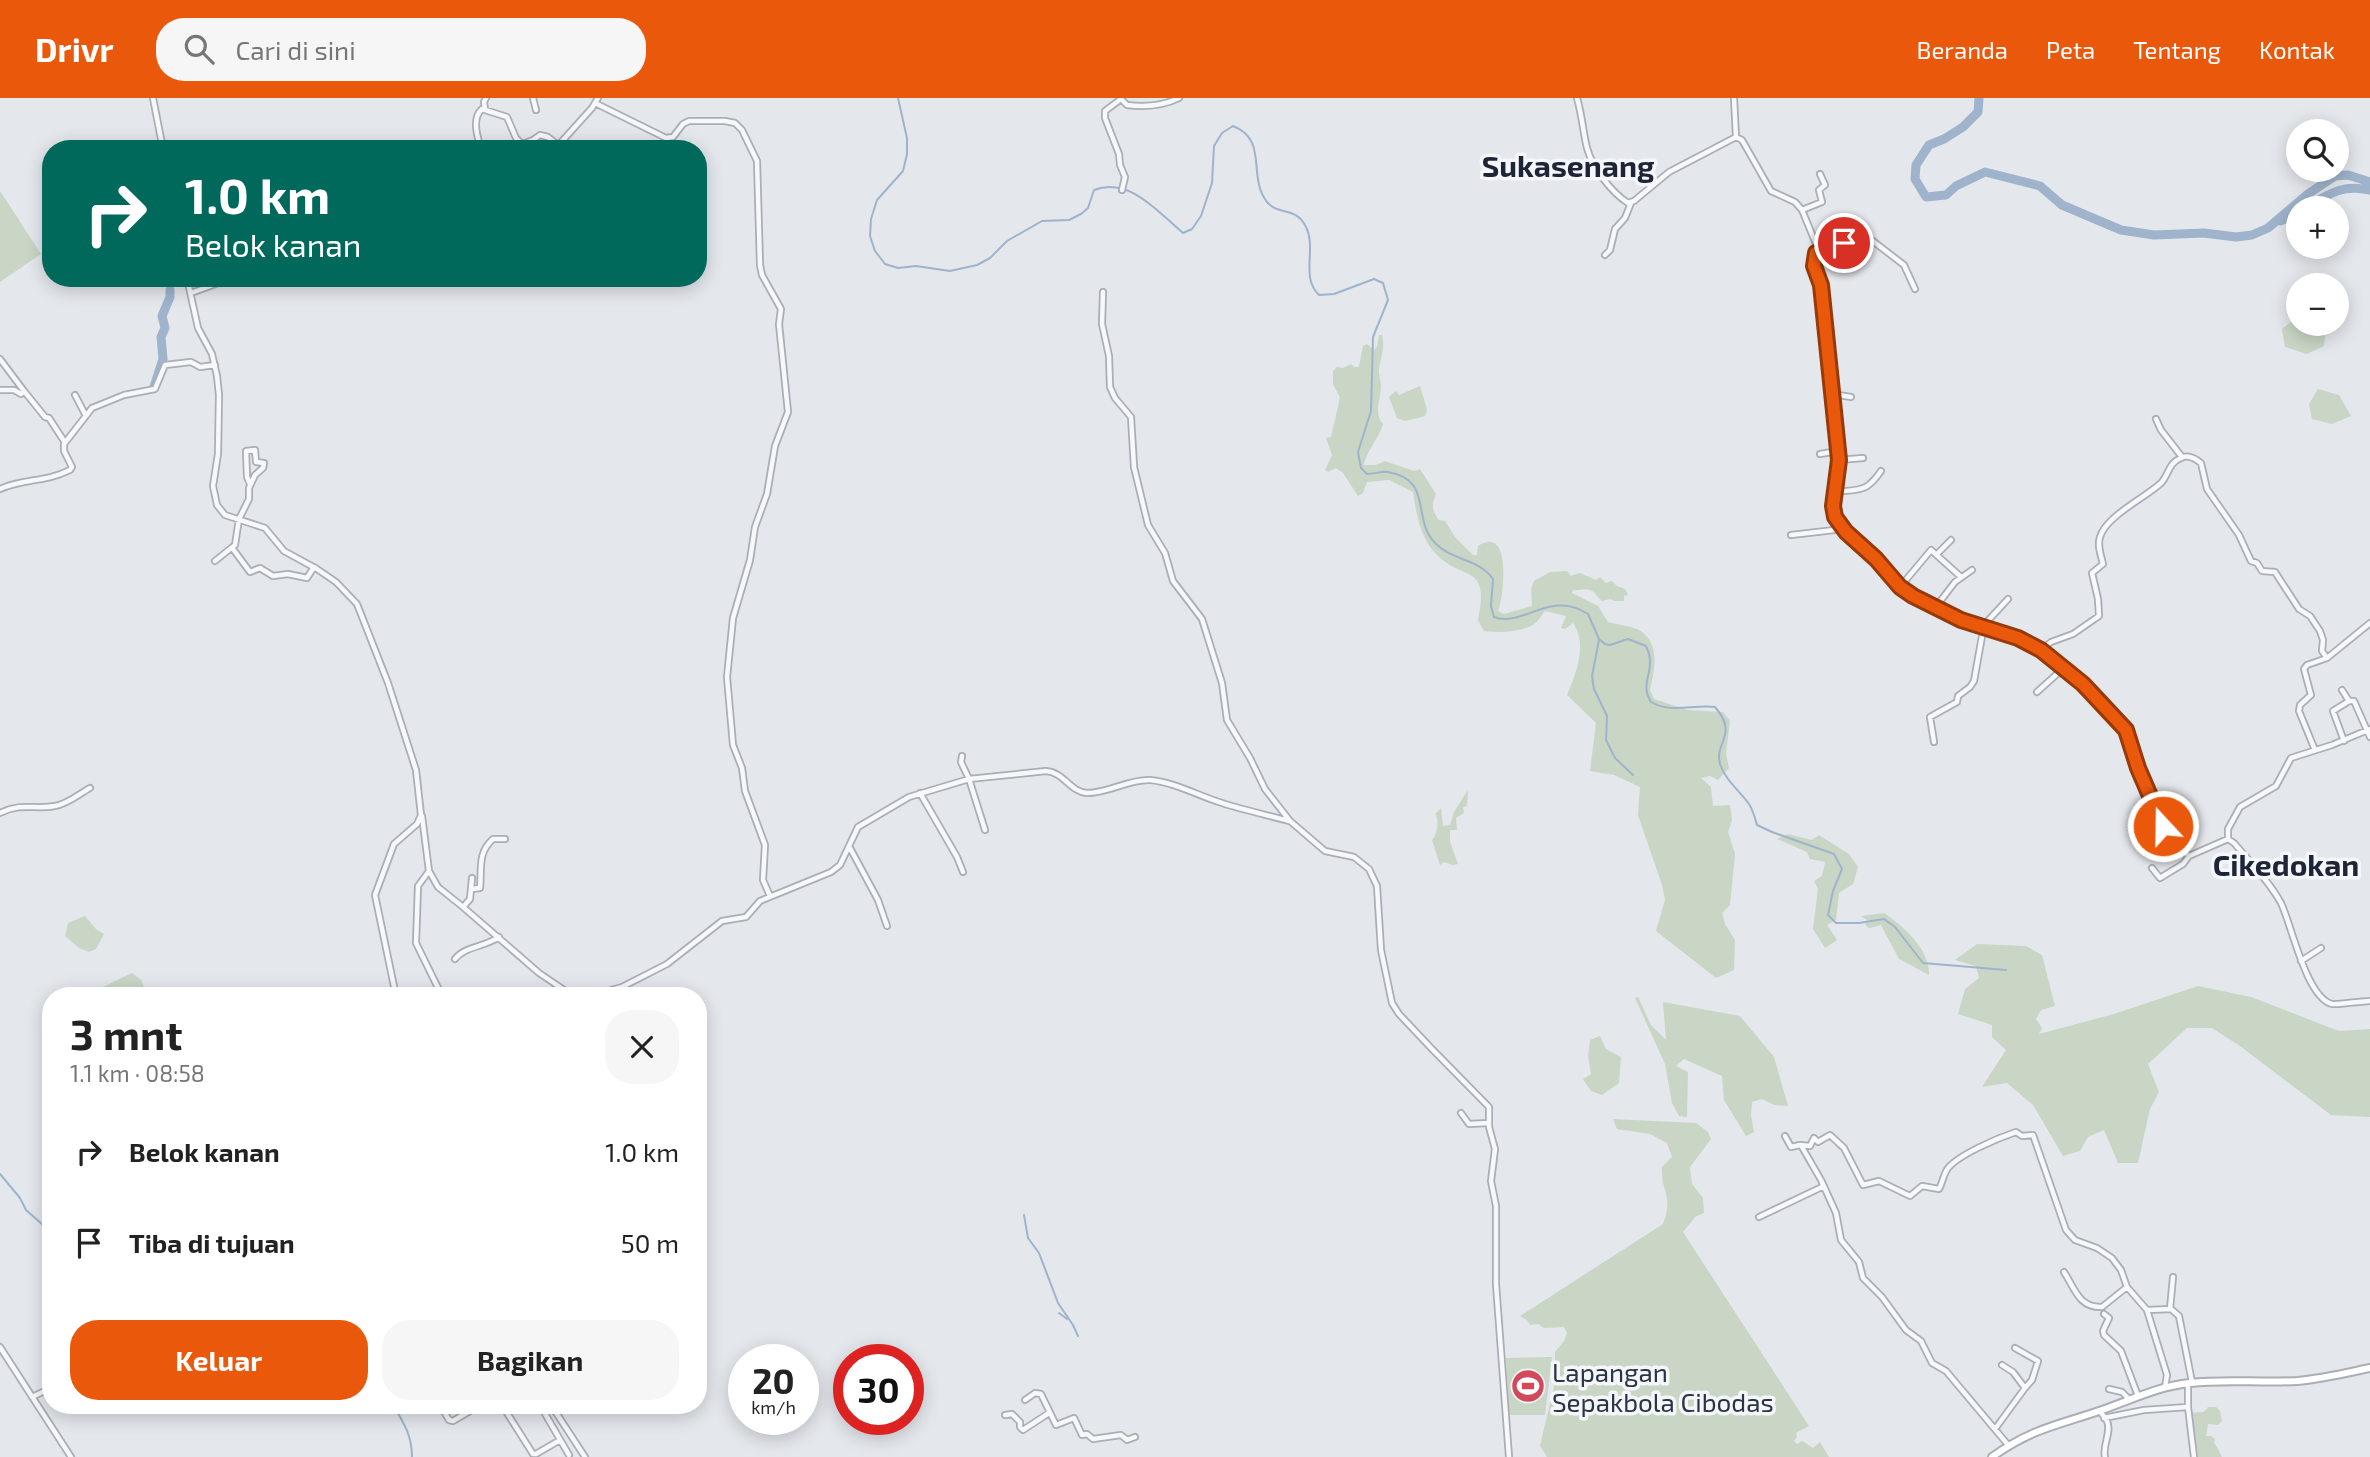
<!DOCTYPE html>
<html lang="id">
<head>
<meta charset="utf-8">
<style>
	body { margin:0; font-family:"Exo 2",sans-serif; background:#f6f6f6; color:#222; height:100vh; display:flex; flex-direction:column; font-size:26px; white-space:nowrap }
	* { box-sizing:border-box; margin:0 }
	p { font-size:23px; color:#767676 }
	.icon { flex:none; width:38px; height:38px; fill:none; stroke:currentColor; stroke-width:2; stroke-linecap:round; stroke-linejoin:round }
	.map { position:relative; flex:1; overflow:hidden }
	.panel { position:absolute; left:42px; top:889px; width:665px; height:427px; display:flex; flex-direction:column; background:#fff; border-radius:28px; box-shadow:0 4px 18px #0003 }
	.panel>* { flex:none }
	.guide { position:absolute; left:42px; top:42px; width:665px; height:147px; border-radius:28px; box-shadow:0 4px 18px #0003; background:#00695c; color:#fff; overflow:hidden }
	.buttons { position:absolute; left:2286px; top:21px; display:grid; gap:14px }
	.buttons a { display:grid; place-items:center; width:63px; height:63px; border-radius:50%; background:#fff; box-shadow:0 4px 18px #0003; font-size:35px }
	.speed { position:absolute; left:728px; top:1246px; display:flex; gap:14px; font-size:35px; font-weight:700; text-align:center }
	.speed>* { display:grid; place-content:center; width:91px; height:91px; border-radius:50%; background:#fff; box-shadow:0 4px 18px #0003; line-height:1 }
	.speed small { font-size:18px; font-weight:400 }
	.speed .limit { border:10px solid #d22; background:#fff; color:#111 }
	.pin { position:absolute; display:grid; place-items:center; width:60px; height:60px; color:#fff; margin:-30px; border:4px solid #fff; border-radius:50%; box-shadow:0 2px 7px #0007 }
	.me { position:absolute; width:77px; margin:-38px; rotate:339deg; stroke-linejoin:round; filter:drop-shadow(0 0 5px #0008) }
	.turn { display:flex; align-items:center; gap:24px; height:147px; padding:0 28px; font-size:32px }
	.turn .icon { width:91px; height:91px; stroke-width:2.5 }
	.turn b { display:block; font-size:49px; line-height:60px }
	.round { display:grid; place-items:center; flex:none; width:74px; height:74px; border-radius:28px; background:#f6f6f6 }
	.headline { display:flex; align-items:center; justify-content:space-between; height:119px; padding:0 28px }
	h1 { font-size:42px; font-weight:700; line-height:52px }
	.primary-button { display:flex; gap:14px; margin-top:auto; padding:14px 28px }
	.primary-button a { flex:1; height:80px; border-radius:28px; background:#ea580c; color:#fff; font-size:28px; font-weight:700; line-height:80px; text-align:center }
	.primary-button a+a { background:#f6f6f6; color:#222 }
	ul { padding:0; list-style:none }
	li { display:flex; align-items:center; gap:21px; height:91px; padding:0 28px }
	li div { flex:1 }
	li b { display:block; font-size:26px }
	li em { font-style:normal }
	header { display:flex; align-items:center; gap:42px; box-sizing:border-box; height:98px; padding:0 35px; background:#ea580c; color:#fff }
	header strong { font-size:33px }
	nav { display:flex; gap:38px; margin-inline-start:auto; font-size:24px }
	.search { width:490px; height:63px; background:#f6f6f6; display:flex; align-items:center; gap:18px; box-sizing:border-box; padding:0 24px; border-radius:28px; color:#767676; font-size:26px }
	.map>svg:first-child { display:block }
	.green { fill:#c9d6c5 }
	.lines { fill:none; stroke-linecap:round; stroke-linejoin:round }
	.stream { stroke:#9fb4cc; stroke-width:2 }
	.river { stroke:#9fb4cc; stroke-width:9 }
	.street-casing { stroke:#a9aeb7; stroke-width:8 }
	.secondary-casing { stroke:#a9aeb7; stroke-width:10 }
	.street { stroke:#f7f8fa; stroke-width:4.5 }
	.secondary { stroke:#fff; stroke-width:6 }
	.route-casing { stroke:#983908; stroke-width:18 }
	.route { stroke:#ea580c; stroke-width:12 }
	.labels { text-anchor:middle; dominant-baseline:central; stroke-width:7; stroke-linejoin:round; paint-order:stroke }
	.poi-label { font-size:26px; fill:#2b3445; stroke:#f4f6f9; text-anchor:start }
	.quarter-label { font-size:30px; font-weight:bold; fill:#1d2536; stroke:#f4f6f9 }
</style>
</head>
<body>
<header>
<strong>Drivr</strong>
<div class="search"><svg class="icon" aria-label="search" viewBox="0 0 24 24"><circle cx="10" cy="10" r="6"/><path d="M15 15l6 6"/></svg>Cari di sini</div>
<nav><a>Beranda</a><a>Peta</a><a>Tentang</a><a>Kontak</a></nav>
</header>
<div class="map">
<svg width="2370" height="1359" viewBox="0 0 2370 1359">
	<rect width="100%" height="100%" fill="#e4e7ec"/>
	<path class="green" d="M0,93L41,156L0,184Z
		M2298,223V226H2320L2326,229L2324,248L2307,256L2285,249L2282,231L2291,224Z
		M1379,237H1382C1385,251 1381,258 1379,271C1378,276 1381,282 1381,288C1381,301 1373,315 1383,326C1379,341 1367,351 1364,367H1376L1385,363L1414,373L1420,371L1436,396C1431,407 1432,413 1439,422L1445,423L1455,439L1473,457H1477L1478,448C1512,426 1504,498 1498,513L1504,516L1532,508L1531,491L1534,483L1550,474L1567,473L1571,478L1580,475L1596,482L1600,479L1606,485L1612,483L1617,488L1625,491L1628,497L1624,498V503H1614L1610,501L1602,503C1598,500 1596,495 1592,493C1585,489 1580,493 1573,492L1572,495L1598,508L1608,524C1617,527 1633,528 1641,533C1661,548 1654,573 1650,592L1654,601L1688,612L1723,614L1730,623L1726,656L1729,670L1718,682L1710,678L1701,680L1711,689L1713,708L1730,707L1732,722L1728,734L1735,756L1730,807L1722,815L1725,826L1735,842L1734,872L1716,880L1656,833L1665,802L1662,787L1638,717L1640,689L1614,677L1590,673L1596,625L1567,597C1576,576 1588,546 1573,525L1565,531L1561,530L1566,518L1545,513C1541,518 1538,524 1533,527C1520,534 1498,535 1484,533L1478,522C1490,463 1463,485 1435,455C1420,439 1416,414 1413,394L1389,382L1367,384L1363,395L1358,398L1343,375L1336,370L1328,374L1325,372L1332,357L1326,340L1331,339L1340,300L1333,286V273L1337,269L1343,270L1351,266L1354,269H1359L1363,248L1367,246L1374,252L1377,249Z
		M1420,288L1427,312L1425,318L1405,323L1397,320L1389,299L1396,293L1399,297Z
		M2318,291L2339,297L2351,318L2332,326L2312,321L2309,306Z
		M1468,692L1467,708L1463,709L1464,715L1456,720L1457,732H1450V744L1458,766L1453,767L1444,764L1440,767L1432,742C1437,737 1440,722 1435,716L1441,710L1443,728L1450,727L1454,714Z
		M1788,736L1812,742L1819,737L1849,756L1858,769L1853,786L1839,795L1836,822L1827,827L1837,842L1825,850L1813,831L1818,791L1814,783L1822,778L1825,764L1810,761L1807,754L1777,741Z
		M1884,815C1903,828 1930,851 1929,877L1899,861L1881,827L1869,830L1865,827L1867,822L1861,818Z
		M85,818L96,831L104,836L96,851L89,854L79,850L65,838L68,825Z
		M1977,846L2026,848L2042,857L2055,908L2041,912L2036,921L2042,930L2039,936L2114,916L2198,888L2251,899L2339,933L2370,931V1019L2331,1017L2240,948L2212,930H2187L2148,966L2159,994L2150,1011L2138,1065H2118L2104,1032L2088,1039L2080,1053L2063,1058L2033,1007L2007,985L1982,989L2006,952L1992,939V927L1958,916L1965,891L1979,880L1976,868L1955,862Z
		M132,875L141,882L148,898H108L103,889Z
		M1638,899L1651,927L1666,942L1663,904L1740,918L1774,959L1788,1008L1774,1007L1762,1001L1752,1004L1751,1018L1754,1034L1746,1038L1724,1002L1722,978L1684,961L1676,968L1688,974L1687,1019L1679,1018L1672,1005L1665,966L1635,900Z
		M1600,938L1606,951L1621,959L1619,985L1602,997L1591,993L1583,981L1591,976L1588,958L1590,942Z
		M1613,1021L1696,1025L1708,1034L1711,1041L1690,1069L1692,1086L1703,1100L1704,1115L1695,1119L1683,1134L1809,1328L1796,1335L1797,1339L1794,1343L1797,1346L1802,1343L1813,1350L1820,1344L1829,1359H1547L1540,1348L1541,1343L1554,1290L1555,1254L1564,1243L1567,1235L1564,1229L1544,1230L1538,1226L1530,1227L1527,1222L1520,1218L1663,1126C1674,1097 1661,1096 1662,1069L1672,1059L1667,1045L1650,1036L1617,1031Z
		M1552,1259L1545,1317H1509L1506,1260Z
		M2208,1309H2216L2220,1313L2222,1323L2218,1327L2208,1326L2206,1338H2211L2215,1341L2214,1344L2222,1359H2196L2190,1315L2204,1314Z"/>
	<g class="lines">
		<path class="stream" d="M898,0L907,40V56L903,73L877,102L871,121L870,138L875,153L885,166L898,170L916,168L950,173L977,167L990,160L1007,143L1042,123L1069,122L1081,116L1088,110L1094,92C1129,78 1158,114 1183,135L1192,131L1201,118L1212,85L1214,48L1222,35L1233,28C1269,42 1247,79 1267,104C1279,118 1296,108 1306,129C1317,150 1300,179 1319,197L1334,196L1374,181L1383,185L1388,202L1373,239L1371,313L1358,354L1361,370L1367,376C1374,376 1382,373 1388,374C1434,382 1411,420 1435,445C1452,463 1478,460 1493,481L1491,508L1494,519C1523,530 1550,491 1588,516L1599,541L1605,546L1610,547L1628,541L1646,548C1658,573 1638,583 1651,604C1671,616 1693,606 1715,609C1739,637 1714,644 1720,666C1725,682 1740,693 1749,706C1753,712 1755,720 1757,727L1772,734L1834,756L1842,771L1833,793L1828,817L1836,825H1859L1884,821L1895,829L1923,865L2006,872
			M1599,542L1592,578L1594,591L1607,618L1606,642L1615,660L1633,677
			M0,1076L20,1100L26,1112L51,1134
			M1024,1117L1028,1140L1039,1155L1058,1205L1073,1227L1078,1238
			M1059,1215L1067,1221
			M393,1307C404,1325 412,1338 412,1359"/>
		<path class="river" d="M1979,0L1978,14L1963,29L1944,41L1929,47L1916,67L1915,81L1926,99L1946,97L1956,88L1985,74L2040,88L2062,107L2121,132L2154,137L2204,135L2236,139L2252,137L2268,130L2308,96L2335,78L2348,77L2370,84
			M223,51L226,47
			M2305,110C2329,96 2341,86 2370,92
			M2280,123L2298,117
			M154,289L163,261L161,239L165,230L162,218L170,199V192"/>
		<g class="street-casing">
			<path id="street" d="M153,0L163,51
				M533,0L536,12
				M1577,0C1582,17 1583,34 1587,50C1592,69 1611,94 1628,105L1634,103L1669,74L1736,39L1742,42L1771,93L1795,104L1802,112L1816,146L1814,165L1821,187L1839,362L1833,408L1835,419L1846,434L1876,461L1900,489L1913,498L1974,527L2018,540L2041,552L2083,586L2126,632L2138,670L2163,728L2176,748L2189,758L2228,741L2234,745C2250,764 2269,783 2281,805C2292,828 2306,899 2332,906C2337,907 2361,903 2370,903
				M1734,0L1736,39
				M595,5L666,40L673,39L683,26L689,23H725L735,25L742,32L757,63L760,167L762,177L781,211L779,226L788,314L775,348L767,396L755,429L750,462L733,520L727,579L733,647L742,670L745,693L765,747L763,782L770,798
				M485,11L484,4L486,0
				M453,51L461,48L471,51
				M474,51L479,44C476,33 473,19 482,11L507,19L516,40L522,46L533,42L540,37L548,39L558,47
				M555,51L592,10L598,0
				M1122,92L1125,79L1120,67L1119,56L1105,20V13L1121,1L1127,7C1144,9 1163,8 1179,0
				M1802,112L1822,104L1819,92L1825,87L1820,76
				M1816,155L1865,137L1904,167L1915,191
				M1605,157L1610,152L1615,131L1625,120L1631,105
				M187,180L198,230L212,256L217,278L219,297L218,356L213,388L217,407L225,417L265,430L284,453L317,471L336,484L357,506L388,585L416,672L421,717L417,726L394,746L375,797L396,898
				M1103,194L1102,226L1109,258L1110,289L1115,300L1131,319L1134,369L1148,427L1165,455L1173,483L1202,521L1222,585L1227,622L1250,660L1265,691L1290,723L1325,753L1354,759L1369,771L1377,788L1381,852L1392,905L1399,916L1432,951L1489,1009V1029L1495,1051L1491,1083L1496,1108V1186L1509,1359
				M191,195L232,180
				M0,261L24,293L21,296L14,292H0
				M24,293L45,319L49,320L64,343
				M1832,296L1851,299
				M75,297L85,316
				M2156,321L2161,332L2182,359
				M1820,356L1838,353
				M1839,362L1863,360
				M0,391C24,380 44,385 70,372L72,369L64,353V346L92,310L124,297L155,291L165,267L191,264L200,269L215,267
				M1835,394C1860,391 1866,395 1881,373
				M1791,437L1843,431
				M233,451L250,474L260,470L273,478L288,476L307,480L314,469
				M1937,456L1951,442
				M215,463L235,447L239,421L249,401V390L255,377L263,370L264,365L256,364L255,352L246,353L247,379L250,386
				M1900,489L1931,452L1961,479
				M1935,510L1955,484L1972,472
				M2041,552L2051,544L2073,536L2099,518L2098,501L2092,475L2103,466C2101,457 2097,448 2100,439C2106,418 2145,400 2161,385C2169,377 2168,365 2181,360C2188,356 2195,360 2201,365L2207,391L2239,437L2251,463L2257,465L2262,473L2275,474L2299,511L2310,518L2320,533L2323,542L2322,553L2327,560
				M2342,592L2349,603H2354L2370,639
				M2037,594L2057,576L2061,567
				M2344,643L2333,613L2349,603
				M1934,644L1930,619L1957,604L1958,598L1970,589L1974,583L1984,527L2008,501
				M2315,652L2299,613L2300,607L2311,597L2304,571L2307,567L2327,560L2370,525
				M962,658L961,664L969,681L985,732
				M920,695L957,759L963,774
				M0,715C23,704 34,712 55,708C68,706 79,696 90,690
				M422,718L429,773L438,789L463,809L539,875L573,898
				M2228,741V731L2240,709L2276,688L2291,660L2332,647L2370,631
				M850,750L878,802L887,828
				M2152,770L2160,780L2183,766L2189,758
				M429,773L418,788L416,845L442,898
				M472,791L480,790C482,772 477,755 493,741H505
				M463,809L470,801L472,780
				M455,861C465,848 485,849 499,839
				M2301,863L2321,850
				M590,898L622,889L667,866L722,823L746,819L760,803L831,774L840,767L858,729L909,699L969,681L1046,673C1064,674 1070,694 1087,695C1109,695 1129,681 1150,682C1174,684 1199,698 1222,705C1244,712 1267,717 1289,723
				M1461,1015L1469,1026L1488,1025
				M1785,1038L1791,1049L1800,1047L1802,1049L1821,1082L1836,1115L1841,1142L1859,1164L1863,1180L1882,1199L1906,1232L1921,1243L1932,1265L1946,1273L2009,1348
				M1800,1047L1810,1048L1814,1040L1818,1044L1830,1037L1844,1050L1863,1087L1879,1083L1910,1098L1922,1088L1939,1091C1943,1084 1943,1077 1948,1070C1960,1056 1998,1040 2016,1034L2022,1038L2033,1037L2066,1132L2075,1142L2097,1150L2112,1160L2121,1172L2127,1189L2147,1212L2171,1211L2179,1218L2192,1284
				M1759,1119L1824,1088
				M2064,1174C2075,1191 2079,1210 2102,1209L2127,1189
				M2170,1211L2173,1179
				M2147,1212L2167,1277L2165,1289
				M2104,1216L2109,1220L2103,1233L2104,1237L2121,1253L2138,1298
				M0,1249L71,1359
				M2015,1250L2038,1263L2032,1282L2025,1290
				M2188,1285V1309L2194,1359
				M2109,1291L2122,1294L2129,1301
				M32,1299L51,1290
				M1025,1302L1035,1295L1041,1296L1056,1327L1074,1320L1082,1337L1087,1336L1093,1341L1121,1337L1127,1342L1135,1339
				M440,1307L449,1322L453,1323L480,1307
				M502,1307L533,1356H536L560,1342
				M540,1307L569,1357
				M551,1307L585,1359
				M506,1313L516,1307
				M2100,1313C2102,1317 2105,1319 2107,1323C2112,1335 2102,1347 2105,1359
				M1005,1317L1012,1316L1020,1324V1329L1023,1332L1049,1315
				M2104,1320L2144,1312L2188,1309
				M1995,1331L2025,1290L2013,1274L2002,1267"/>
		</g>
		<g class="secondary-casing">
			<path id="secondary" d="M1992,1359C2031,1331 2055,1328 2099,1313C2129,1303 2158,1288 2190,1285C2225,1281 2261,1285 2297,1283C2321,1281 2346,1275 2370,1270"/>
		</g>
		<use href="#street" class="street"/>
		<use href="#secondary" class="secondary"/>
	</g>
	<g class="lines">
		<g class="route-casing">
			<path id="route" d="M1844,145L1816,155L1814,168L1821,187L1839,362L1833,408L1835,419L1846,434L1876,461L1900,489L1913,498L1961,522L2018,540L2041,552L2083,586L2126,632L2138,670L2163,728"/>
		</g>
		<use href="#route" class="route"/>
	</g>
	<defs>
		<g id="stadium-disc" transform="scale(1.75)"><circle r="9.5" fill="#d1495b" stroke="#f4f6f9"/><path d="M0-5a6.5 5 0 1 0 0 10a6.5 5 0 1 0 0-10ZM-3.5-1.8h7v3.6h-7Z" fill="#fff"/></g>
	</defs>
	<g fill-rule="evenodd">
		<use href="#stadium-disc" x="1528" y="1288"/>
	</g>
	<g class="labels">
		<g class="poi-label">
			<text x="1552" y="1273">Lapangan<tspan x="1552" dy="30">Sepakbola Cibodas</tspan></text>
		</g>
		<g class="quarter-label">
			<text x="1568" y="67">Sukasenang</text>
			<text x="2286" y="766">Cikedokan</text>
		</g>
	</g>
</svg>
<div class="buttons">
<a><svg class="icon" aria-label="search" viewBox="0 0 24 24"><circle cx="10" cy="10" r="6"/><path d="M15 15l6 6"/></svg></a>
<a>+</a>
<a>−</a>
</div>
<div class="speed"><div>20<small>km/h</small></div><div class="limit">30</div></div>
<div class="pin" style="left:1844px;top:145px;background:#d93025"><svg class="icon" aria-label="arrive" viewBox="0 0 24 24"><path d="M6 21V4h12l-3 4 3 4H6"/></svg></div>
<svg class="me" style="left:2163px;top:728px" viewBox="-20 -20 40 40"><circle r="17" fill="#ea580c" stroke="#fff" stroke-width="3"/><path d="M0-11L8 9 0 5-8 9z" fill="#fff"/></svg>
<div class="guide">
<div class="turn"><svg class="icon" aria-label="right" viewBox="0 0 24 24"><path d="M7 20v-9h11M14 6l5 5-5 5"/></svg><div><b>1.0 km</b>Belok kanan</div></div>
</div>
<section class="panel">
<div class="headline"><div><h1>3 mnt</h1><p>1.1 km · 08:58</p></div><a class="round"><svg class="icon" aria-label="close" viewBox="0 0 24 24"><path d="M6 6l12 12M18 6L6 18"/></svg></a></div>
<ul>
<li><svg class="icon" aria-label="right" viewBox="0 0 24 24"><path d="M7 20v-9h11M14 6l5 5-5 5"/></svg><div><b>Belok kanan</b></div><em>1.0 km</em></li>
<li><svg class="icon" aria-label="arrive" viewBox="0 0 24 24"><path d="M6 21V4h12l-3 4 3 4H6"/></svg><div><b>Tiba di tujuan</b></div><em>50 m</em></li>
</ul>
<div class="primary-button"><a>Keluar</a><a>Bagikan</a></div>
</section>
</div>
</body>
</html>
